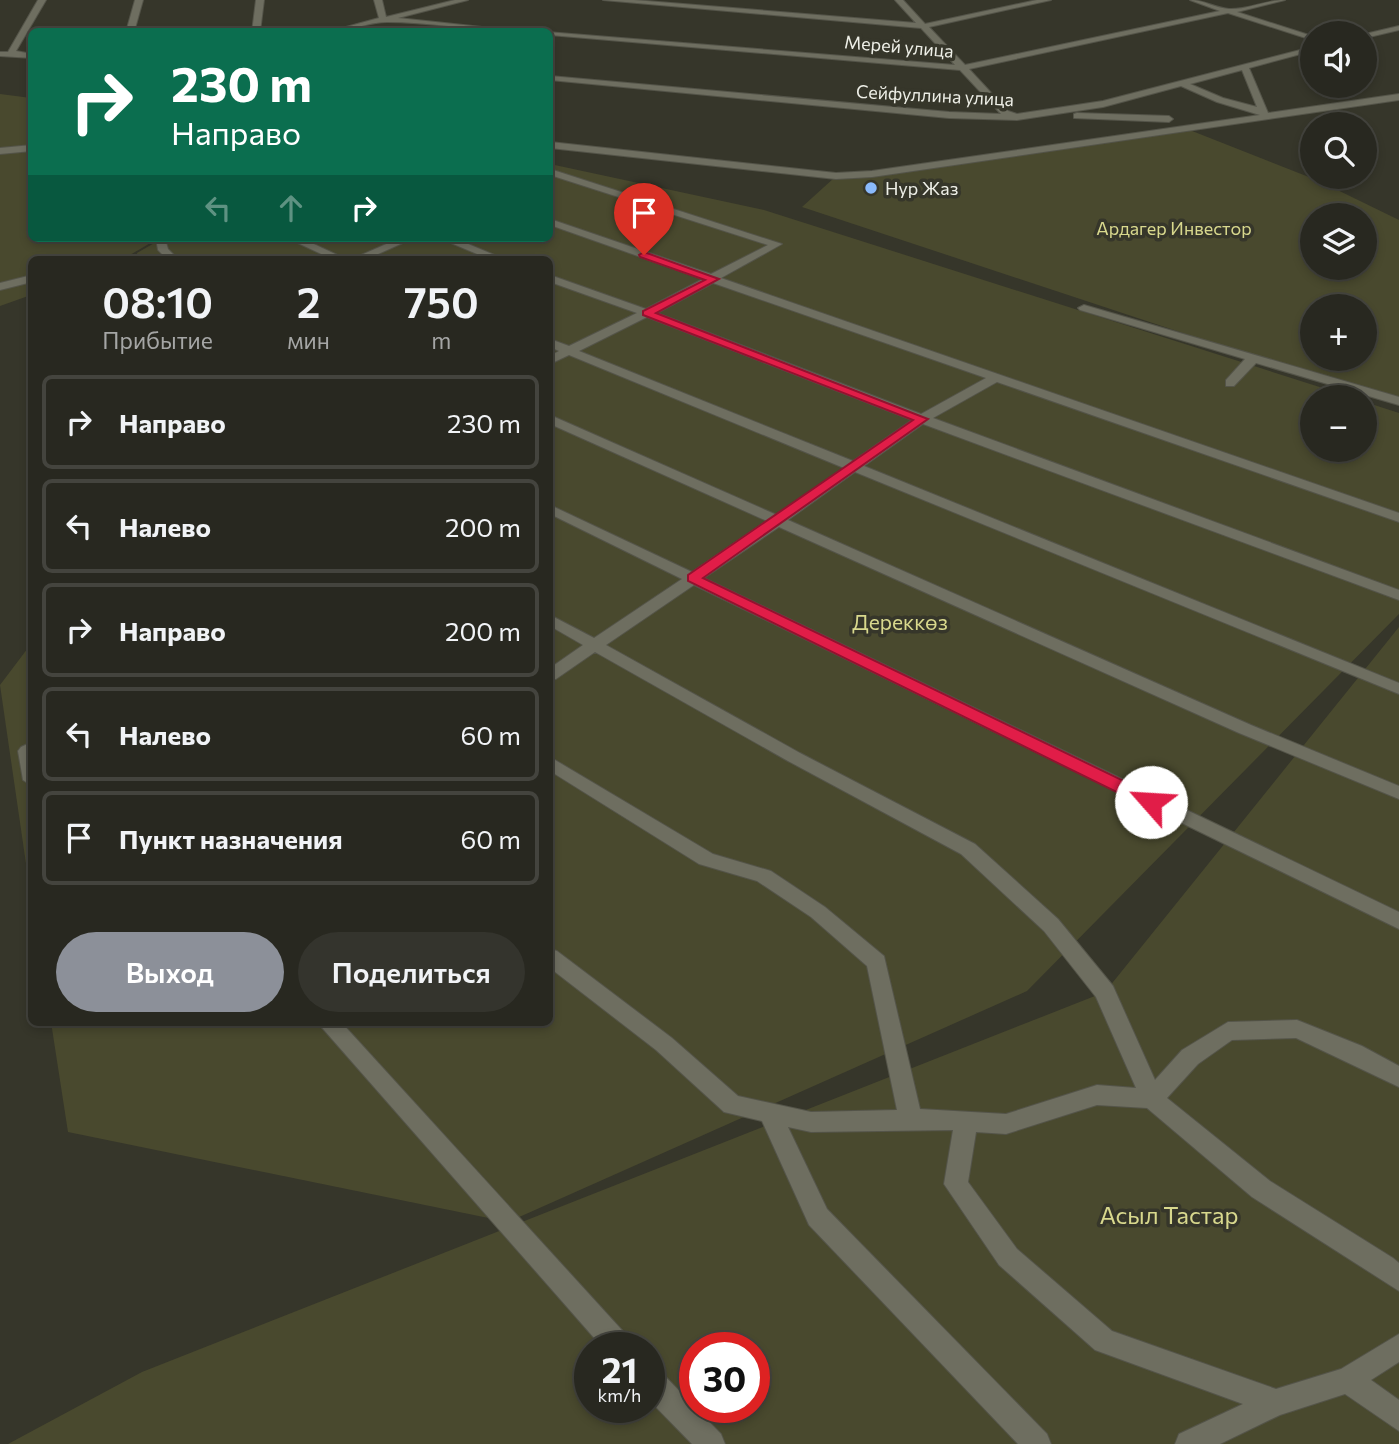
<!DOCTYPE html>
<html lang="ru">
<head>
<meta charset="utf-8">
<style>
	body { margin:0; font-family:Commissioner,sans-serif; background:#34342d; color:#f1f3f6; height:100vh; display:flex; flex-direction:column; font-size:26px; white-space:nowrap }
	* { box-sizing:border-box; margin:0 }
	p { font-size:23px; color:#a5a6a5 }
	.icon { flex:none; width:38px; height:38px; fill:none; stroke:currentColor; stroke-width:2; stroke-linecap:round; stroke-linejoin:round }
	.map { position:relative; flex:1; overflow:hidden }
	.side { position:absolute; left:28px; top:256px; width:525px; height:770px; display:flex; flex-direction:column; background:#282820; border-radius:10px; box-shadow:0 4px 10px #0003,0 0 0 2px #44443e }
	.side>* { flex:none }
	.banner { position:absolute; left:28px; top:28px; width:525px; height:214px; border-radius:10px; box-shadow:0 4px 10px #0003,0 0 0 2px #44443e; background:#0b6e4f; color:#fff; overflow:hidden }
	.buttons { position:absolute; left:1300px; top:21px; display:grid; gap:14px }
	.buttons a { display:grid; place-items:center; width:77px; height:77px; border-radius:50%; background:#282820; box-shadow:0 4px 10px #0003,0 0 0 2px #44443e; font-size:35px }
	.speed { position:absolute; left:574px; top:1332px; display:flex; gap:14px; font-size:35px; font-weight:700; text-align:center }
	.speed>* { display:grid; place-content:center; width:91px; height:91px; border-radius:50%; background:#282820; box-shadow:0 4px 10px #0003,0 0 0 2px #44443e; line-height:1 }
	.speed small { font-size:18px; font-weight:400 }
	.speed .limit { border:10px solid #d22; background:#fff; color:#111 }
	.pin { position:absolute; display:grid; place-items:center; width:60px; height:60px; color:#fff; margin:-72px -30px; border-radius:50% 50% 50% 0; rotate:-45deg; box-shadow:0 0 7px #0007 }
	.pin .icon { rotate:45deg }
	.me { position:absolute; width:77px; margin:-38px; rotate:296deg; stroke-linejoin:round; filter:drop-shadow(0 0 5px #0008) }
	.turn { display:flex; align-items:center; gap:24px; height:147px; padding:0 28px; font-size:32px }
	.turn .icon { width:91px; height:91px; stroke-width:2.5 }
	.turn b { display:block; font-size:49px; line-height:60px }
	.lanes { display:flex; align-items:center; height:66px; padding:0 28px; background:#0003; justify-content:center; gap:35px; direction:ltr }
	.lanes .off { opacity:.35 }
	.eta { display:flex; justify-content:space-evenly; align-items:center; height:119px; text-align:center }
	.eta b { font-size:42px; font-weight:600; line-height:49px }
	.button { display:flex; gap:14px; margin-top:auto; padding:14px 28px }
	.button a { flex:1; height:80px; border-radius:42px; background:#8c9099; color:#fff; font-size:28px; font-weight:600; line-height:80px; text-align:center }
	.button a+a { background:#34342d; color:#f1f3f6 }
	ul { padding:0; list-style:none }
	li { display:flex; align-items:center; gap:21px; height:94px; margin:0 14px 10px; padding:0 14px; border:4px solid #44443e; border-radius:10px }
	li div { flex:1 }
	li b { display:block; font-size:26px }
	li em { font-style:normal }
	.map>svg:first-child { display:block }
	.green { fill:#49492e; fill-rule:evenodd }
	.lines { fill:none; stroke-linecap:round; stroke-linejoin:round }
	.street-casing { stroke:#545449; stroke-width:2 }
	.street { fill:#6e6e60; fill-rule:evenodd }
	.route { fill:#e11d48; stroke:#92132f; stroke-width:2 }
	.poi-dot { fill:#8abafc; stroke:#36362a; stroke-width:2.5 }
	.labels { text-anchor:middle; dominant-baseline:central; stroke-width:7; stroke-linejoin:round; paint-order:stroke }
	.far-street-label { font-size:18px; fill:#eeefe7; stroke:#36362a }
	.far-poi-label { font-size:18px; fill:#eeefe7; stroke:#36362a; text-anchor:start }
	.far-park-label { font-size:18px; fill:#d8d88d; stroke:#36362a }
	.park-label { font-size:21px; fill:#d8d88d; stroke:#36362a }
	.near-park-label { font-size:24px; fill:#d8d88d; stroke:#36362a }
</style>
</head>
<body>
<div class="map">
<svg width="1399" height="1444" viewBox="0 0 1399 1444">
	<rect width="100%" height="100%" fill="#36362a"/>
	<path class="green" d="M0,94L31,98L32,238H159L123,259H32L31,295L0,306Z
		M1182,127L1319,181L1399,220V402L1295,370L802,207L834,178ZM1312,215H1365V268H1312ZM1312,306H1365V359H1312Z
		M550,164L764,210L1351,397H1312V450H1365V402L1399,413V614L1027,991L508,1222L68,1132L51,1022H550V259H138L137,253L163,238H550Z
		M1399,627V1444H8L142,1372L1105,992ZM590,1348H649V1407H590ZM695,1348H754V1407H695Z
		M31,644V898L0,685Z"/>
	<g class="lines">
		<g class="street-casing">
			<path id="street" d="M38,0H46L16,51L32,54V58L0,56V52H8Z
				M135,0H143L134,32H126Z
				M256,0H264L260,32H252Z
				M374,0H382L386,17L455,0H468L398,18L529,32C482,32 434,22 387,22C367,22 348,32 328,32L379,18Z
				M603,0H634L916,23L895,0H903L925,24L1037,0H1051L929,27L965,65L1220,11L1190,0C1204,0 1215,8 1229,9C1247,10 1266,0 1285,0L1237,12L1312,36V40L1228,13L969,69L1008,111L1017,114L1103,101L1312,47V51L1249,68L1268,113L1399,94V100L872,177L836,179L550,148V142L836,173L872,171L1260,115L1217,102L1181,86L1103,107L1017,120L949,118L550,80V76L949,112L1001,114L960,70L550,35L547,32L955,65L921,28ZM1242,70L1257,107L1223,98L1190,84Z
				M1399,26V30L1365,38V34Z
				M1077,113L1169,116L1173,119L1169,122L1074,118V114Z
				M32,145V151L0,154V148Z
				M550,169L782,244L721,278L1399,513V522L997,382L933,418L1399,590V600L923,424L864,466L1399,683V694L855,472L788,520L1251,725L1399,786V799L1239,733L779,527L704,578L1399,912V929L694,585L606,645L800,753L975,844L1058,919L1113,986L1155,1080L1182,1050L1228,1022L1297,1020L1362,1046L1399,1066V1087L1296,1038L1232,1040L1198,1064L1167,1098L1270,1181L1393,1258L1399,1263V1291L1252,1197L1147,1108L1097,1105L1006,1134L976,1132L968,1182L1017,1249L1112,1331L1276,1389L1341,1369L1399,1334V1362L1371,1380L1399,1400V1431L1345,1394L1280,1415L1220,1444H1175L1179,1434L1243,1404L1095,1350L999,1265L944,1184L953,1130L811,1132L788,1127L827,1209L1047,1434L1051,1444H1018L809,1225L762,1121L724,1112L656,1050L550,968V949L557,951L672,1038L738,1096L811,1112L897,1110L867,966L811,917L757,881L699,864L550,771V757L713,854L771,871L825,907L884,956L920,1109L1006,1114L1097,1085L1136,1088L1096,997L1044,931L961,854L788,761L595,652L556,679L550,680V668L583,645L550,626V615L594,638L682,579L550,514V505L692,572L767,521L550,424V415L777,515L844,468L569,355L550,364V356L559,351L550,347V339L569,346L637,313L550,282V275L646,309L703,279L550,225V219L711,274L768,245L550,175ZM713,283L986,378L921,414L657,313ZM647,317L912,420L853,461L579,351Z
				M169,238L166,242L168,249L178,259H167L158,250L156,239Z
				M287,238H301L346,259H332Z
				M400,238H414L367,259H352Z
				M439,238H454L504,259H489Z
				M32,275V282L0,290V283Z
				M1084,305L1399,397V405L1256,363L1234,386H1226V380L1245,359L1080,310L1078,308Z
				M32,742V786L23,780L18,751L21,747Z
				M317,1022H341L630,1339L634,1348H603Z
				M649,1367L659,1370L721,1434L725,1444H692L649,1400Z"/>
		</g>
		<use href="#street" class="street"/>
	</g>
	<path class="route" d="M644,252L719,279L656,313L928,419L703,578L1157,797L1160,802L1157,806H1145L688,581V575L913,420L643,315V311L705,280L640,257L639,255Z"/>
	<circle class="poi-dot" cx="871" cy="188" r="7"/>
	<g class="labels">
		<g class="far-street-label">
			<text transform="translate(899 46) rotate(5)">Мерей улица</text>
			<text transform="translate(935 95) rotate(3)">Сейфуллина улица</text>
		</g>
		<g class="far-poi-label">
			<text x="885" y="188">Нур Жаз</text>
		</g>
		<g class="far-park-label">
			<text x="1174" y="228">Ардагер Инвестор</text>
		</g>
		<g class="park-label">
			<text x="900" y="621">Дереккөз</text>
		</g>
		<g class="near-park-label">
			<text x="1169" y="1214">Асыл Тастар</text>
		</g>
	</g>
</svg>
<div class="buttons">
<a><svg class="icon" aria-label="sound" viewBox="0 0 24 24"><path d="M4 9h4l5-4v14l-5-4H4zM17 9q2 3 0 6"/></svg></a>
<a><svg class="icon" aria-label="search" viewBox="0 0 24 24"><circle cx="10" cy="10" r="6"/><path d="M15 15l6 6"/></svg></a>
<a><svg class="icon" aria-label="layers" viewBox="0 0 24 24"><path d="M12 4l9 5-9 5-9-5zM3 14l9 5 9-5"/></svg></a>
<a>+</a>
<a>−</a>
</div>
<div class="speed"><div>21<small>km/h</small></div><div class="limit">30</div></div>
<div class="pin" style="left:644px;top:255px;background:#d93025"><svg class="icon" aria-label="arrive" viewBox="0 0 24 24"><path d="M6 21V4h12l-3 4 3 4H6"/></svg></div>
<svg class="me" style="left:1151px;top:802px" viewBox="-20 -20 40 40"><circle r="19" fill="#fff"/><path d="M0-13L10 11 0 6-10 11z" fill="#e11d48"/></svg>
<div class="banner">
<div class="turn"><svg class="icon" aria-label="right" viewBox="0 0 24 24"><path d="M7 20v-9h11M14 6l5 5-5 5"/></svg><div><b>230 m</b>Направо</div></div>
<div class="lanes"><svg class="icon off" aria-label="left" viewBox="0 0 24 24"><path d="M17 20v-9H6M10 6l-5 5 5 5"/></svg><svg class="icon off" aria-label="ahead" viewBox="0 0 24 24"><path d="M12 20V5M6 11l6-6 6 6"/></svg><svg class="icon" aria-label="right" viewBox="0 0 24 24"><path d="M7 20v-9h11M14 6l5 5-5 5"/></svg></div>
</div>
<section class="side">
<div class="eta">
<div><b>08:10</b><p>Прибытие</p></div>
<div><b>2</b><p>мин</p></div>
<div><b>750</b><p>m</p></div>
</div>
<ul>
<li><svg class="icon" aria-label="right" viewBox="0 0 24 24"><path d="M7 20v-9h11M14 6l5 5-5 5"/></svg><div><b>Направо</b></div><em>230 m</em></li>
<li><svg class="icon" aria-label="left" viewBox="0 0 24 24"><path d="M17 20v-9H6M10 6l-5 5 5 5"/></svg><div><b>Налево</b></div><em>200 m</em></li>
<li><svg class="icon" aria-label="right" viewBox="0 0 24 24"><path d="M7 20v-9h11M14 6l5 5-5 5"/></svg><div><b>Направо</b></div><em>200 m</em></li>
<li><svg class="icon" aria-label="left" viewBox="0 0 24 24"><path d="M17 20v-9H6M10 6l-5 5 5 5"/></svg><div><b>Налево</b></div><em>60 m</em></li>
<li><svg class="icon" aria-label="arrive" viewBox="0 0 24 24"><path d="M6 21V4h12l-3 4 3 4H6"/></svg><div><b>Пункт назначения</b></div><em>60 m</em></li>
</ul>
<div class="button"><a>Выход</a><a>Поделиться</a></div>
</section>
</div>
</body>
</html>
